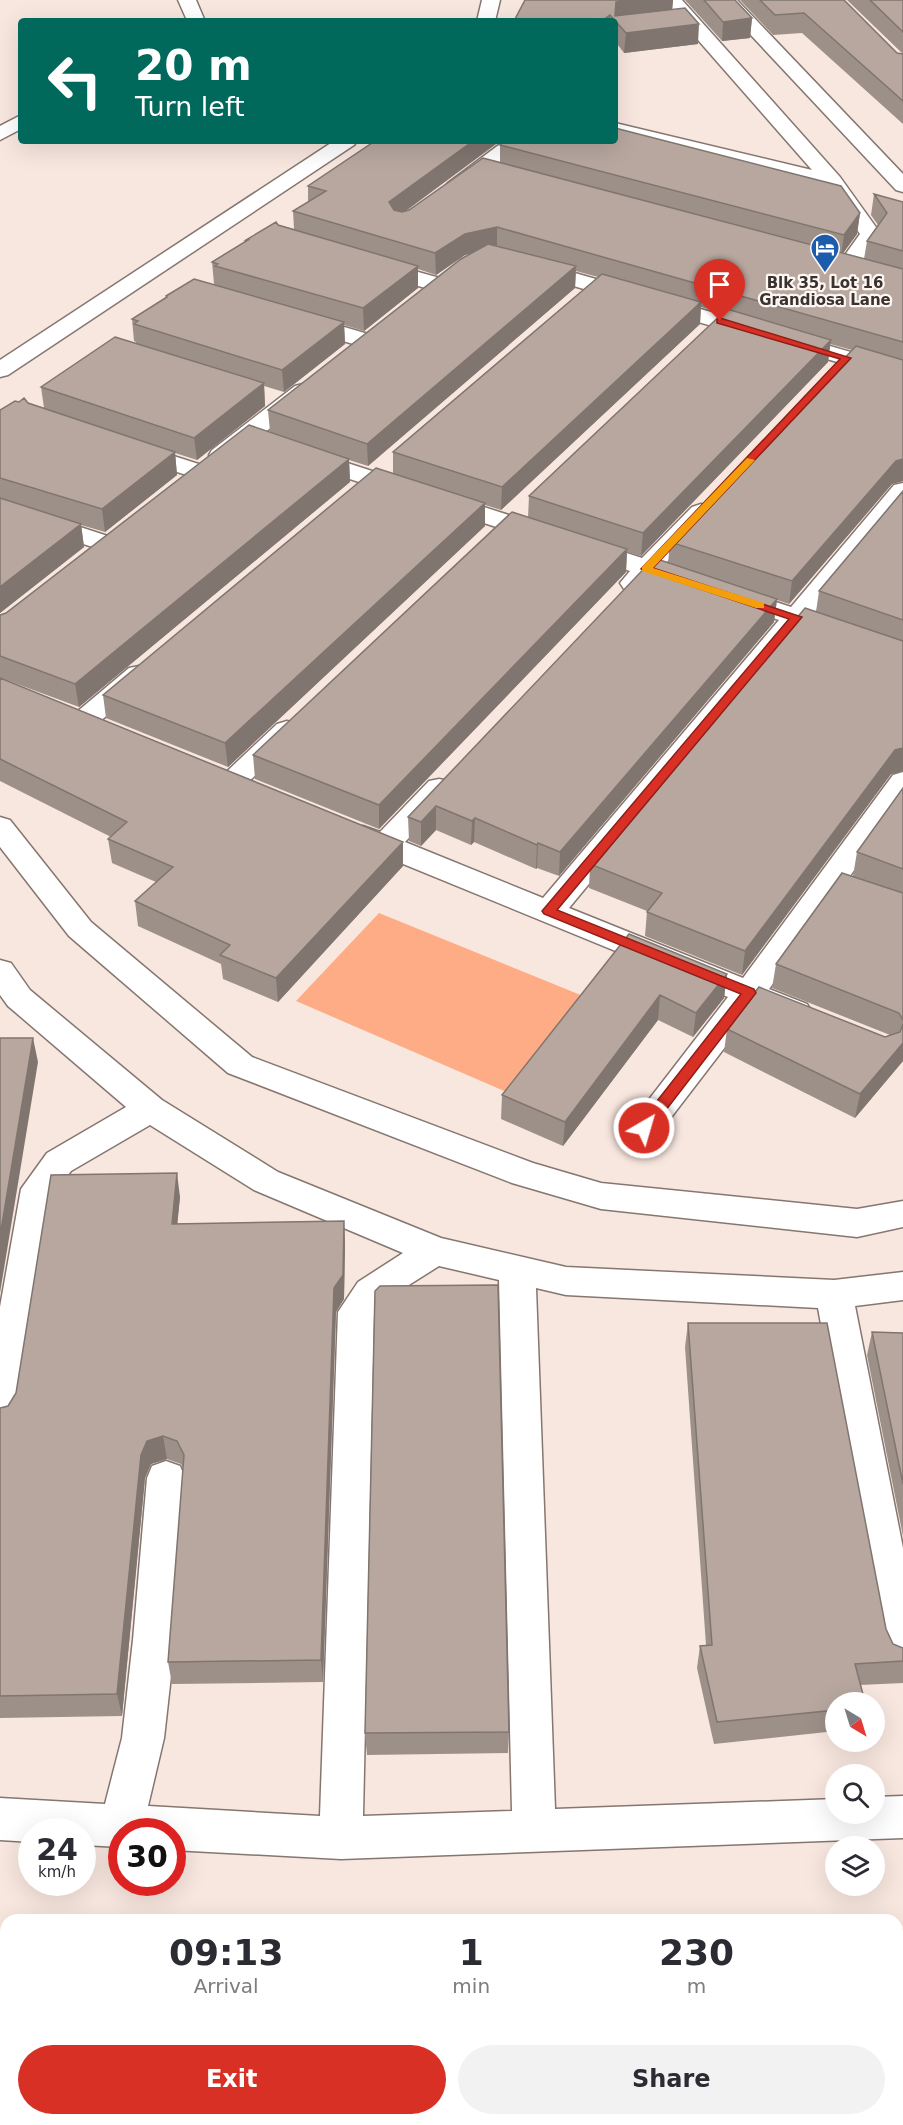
<!DOCTYPE html>
<html lang="en">
<head>
<meta charset="utf-8">
<style>
	body { margin:0; font-family:"DejaVu Sans",sans-serif; background:#f2f2f3; color:#2b2b33; height:100vh; display:flex; flex-direction:column; font-size:22px; white-space:nowrap }
	* { box-sizing:border-box; margin:0 }
	p { font-size:20px; color:#7c7c81 }
	.icon { flex:none; width:33px; height:33px; fill:none; stroke:currentColor; stroke-width:2; stroke-linecap:round; stroke-linejoin:round }
	.map { position:relative; flex:1; overflow:hidden }
	.details { position:absolute; left:0px; top:1914px; width:903px; height:212px; display:flex; flex-direction:column; background:#fff; border-radius:18px 18px 0 0; box-shadow:0 6px 24px #0002 }
	.details>* { flex:none }
	.hud { position:absolute; left:18px; top:18px; width:600px; height:126px; border-radius:6px; box-shadow:0 6px 24px #0002; background:#00695c; color:#fff; overflow:hidden }
	.needle { width:39px; rotate:142deg }
	.tools { position:absolute; left:825px; top:1692px; display:grid; gap:12px }
	.tools a { display:grid; place-items:center; width:60px; height:60px; border-radius:50%; background:#fff; box-shadow:0 6px 24px #0002; font-size:30px }
	.speed { position:absolute; left:18px; top:1818px; display:flex; gap:12px; font-size:30px; font-weight:700; text-align:center }
	.speed>* { display:grid; place-content:center; width:78px; height:78px; border-radius:50%; background:#fff; box-shadow:0 6px 24px #0002; line-height:1 }
	.speed small { font-size:15px; font-weight:400 }
	.speed .limit { border:9px solid #d22; background:#fff; color:#111 }
	.pin { position:absolute; display:grid; place-items:center; width:51px; height:51px; color:#fff; margin:-62px -26px; border-radius:50% 50% 50% 0; rotate:-45deg; box-shadow:0 0 6px #0007 }
	.pin .icon { rotate:45deg }
	.me { position:absolute; width:66px; margin:-33px; rotate:38deg; stroke-linejoin:round; filter:drop-shadow(0 0 4px #0008) }
	.turn { display:flex; align-items:center; gap:21px; height:126px; padding:0 18px; font-size:27px }
	.turn .icon { width:78px; height:78px; stroke-width:2.5 }
	.turn b { display:block; font-size:42px; line-height:51px }
	.eta { display:flex; justify-content:space-evenly; align-items:center; height:102px; text-align:center }
	.eta b { font-size:36px; font-weight:700; line-height:42px }
	.cta { display:flex; gap:12px; margin-top:auto; padding:12px 18px }
	.cta a { flex:1; height:69px; border-radius:36px; background:#d93025; color:#fff; font-size:24px; font-weight:700; line-height:69px; text-align:center }
	.cta a+a { background:#f2f2f3; color:#2b2b33 }
	.map>svg:first-child { display:block }
	.green { fill:#feac85 }
	.lines { fill:none; stroke-linecap:round; stroke-linejoin:round }
	.street-casing { stroke:#85766f; stroke-width:3 }
	.secondary-casing { stroke:#85766f; stroke-width:3 }
	.street { fill:#fff; fill-rule:evenodd }
	.secondary { fill:#fff; fill-rule:evenodd }
	.wall { fill:#9d9089 }
	.shaded-wall { fill:#80756f }
	.building { fill:#b7a79f; stroke:#80756f; stroke-width:1.5 }
	.route { fill:#d93025; stroke:#8d1f18; stroke-width:1.5 }
	.slow { fill:#f59e0b }
	.labels { text-anchor:middle; dominant-baseline:central; stroke-width:4.5; stroke-linejoin:round; paint-order:stroke }
	.far-poi-label { font-size:15px; font-weight:bold; fill:#39322f; stroke:#fdf6f3 }
</style>
</head>
<body>
<div class="map">
<svg width="903" height="2125" viewBox="0 0 903 2125">
	<rect width="100%" height="100%" fill="#f8e7df"/>
	<path class="green" d="M379,913L588,998L511,1094L296,1001Z"/>
	<g class="lines">
		<g class="street-casing">
			<path id="street" d="M178,0H196L204,19L203,21H184L186,18Z
				M663,0H682L840,177L878,230L882,234L856,271L848,272L840,271L837,266L860,234L826,185L615,135V123L812,170Z
				M718,0H737L903,174V192L896,190Z
				M21,115V129L0,140V126Z
				M504,141H527L462,191L455,193L448,191L445,187L448,183Z
				M375,260L447,280L450,285L447,290L439,292L367,271L364,266L367,261Z
				M533,261L903,367V381L525,272L522,267L525,262Z
				M303,315L375,336L378,341L375,346L367,348L295,327L292,322L295,317Z
				M303,384L311,386L315,391L311,396L230,460L221,462L212,460L209,455L212,450L295,386Z
				M133,443L208,467L211,472L208,477L199,479L124,455L121,450L124,445Z
				M307,450L642,558L692,507L701,504L710,507L714,512L710,517L664,565L791,607L894,485L903,483V506L813,614L903,647V664L801,628L569,908L743,978L893,775L903,772V802L769,989L807,1004L812,1012L807,1020L796,1023L755,1008L656,1137L644,1141L632,1137L627,1128L728,997L352,843L348,836L352,829L363,826L380,832L429,781L439,779L449,781L454,788L449,795L405,842L543,898L779,620L652,578C642,588 638,592 624,589L620,583L630,571L298,462L295,457L298,452Z
				M0,501L117,539L121,544L117,549L108,552L0,517Z
				M139,666L149,668L153,674L149,680L92,728L82,731L72,728L68,722L72,716L129,668Z
				M287,721L297,724L301,730L297,736L242,788L232,791L222,788L218,782L222,776L277,724Z
				M0,960L11,963L30,990L162,1100L278,1172L441,1238L566,1267L834,1280L903,1272V1300L855,1306L903,1548V1670L888,1664L882,1651L818,1308L566,1295L536,1288L555,1809L836,1799V1814H874V1797L903,1796V1838L341,1859L172,1850V1832H122L121,1847L82,1845V1832H32V1842L0,1840V1798L105,1804L122,1738L133,1640L147,1478L152,1466L166,1461L180,1466L185,1478L175,1640L164,1738L148,1806L320,1816L338,1312L358,1282L403,1253L254,1190L150,1125L71,1171L55,1192L19,1416L13,1427L0,1432V1307L21,1189L47,1153L126,1107L8,1006L0,995ZM439,1266L499,1280L512,1811L363,1816L374,1314L393,1295Z"/>
		</g>
		<g class="secondary-casing">
			<path id="secondary" d="M482,0H500L495,21H477Z
				M334,141H357L354,145L8,375L0,377V360Z
				M0,817L10,820L91,922L252,1057L533,1163L601,1183L857,1209L903,1201V1227L857,1237L601,1209L512,1183L228,1073L69,936L0,847Z"/>
		</g>
		<use href="#street" class="street"/>
		<use href="#secondary" class="secondary"/>
	</g>
	<path class="wall" d="M525,0H673L672,9L698,44L624,53L615,41V21H514Z
		M685,0H735L752,18L750,38L722,41Z
		M740,0H844L897,53L903,54V124L802,33L773,35Z
		M847,0H903V54Z
		M500,141L406,211L500,162V145L860,213L857,234L843,253L864,259L867,241L878,225L871,215L874,194L903,202V481L892,484L789,604L777,600L774,622L559,876L537,868L536,869L474,842L471,845L436,830L421,846L409,841L408,817L668,563L670,542L852,350L830,344L828,362L641,556L627,552L626,572L379,829L255,779L253,755L528,518L529,496L723,313L701,307L700,324L501,510L485,505V526L228,767L106,718L103,695L393,473V452L598,277L576,271L575,288L368,466L349,460L350,482L79,707L1,678L403,842V866L278,1002L223,979L221,964L138,926L135,901L156,882L112,863L108,839L111,837L0,781V615L6,613L270,432L268,410L471,253L465,255L436,275L418,269V288L364,331L344,325L345,344L284,392L264,386L265,406L197,460L175,453L177,475L105,532L81,525L84,547L0,613V410L19,402L28,403L44,408L41,387L136,344V342L134,341L132,319L166,298V296L216,285L214,284L212,262L246,241V240L278,225L294,229L293,211L308,202V186Z
		M903,491V771L891,774L742,975L645,936L647,911L589,888L590,864L816,612L819,591Z
		M903,788V1061L855,1118L724,1052L727,1029L885,1037L890,1035L772,988L776,964L853,876L857,852Z
		M629,934L727,974L724,998L693,1037L658,1020L563,1146L501,1119L502,1095Z
		M180,1197L177,1224L344,1221L345,1245L344,1299L336,1312L323,1682L172,1684L168,1662L183,1468L181,1464L167,1459L151,1464L145,1478L122,1716L0,1718V1408L8,1406Z
		M688,1323L886,1629L893,1644L903,1648V1683L860,1685L836,1702V1731L714,1744L697,1668L700,1646L706,1645L685,1347Z
		M872,1332L903,1333V1536L867,1355Z
		M509,1732L508,1753L367,1755L365,1733Z"/>
	<path class="shaded-wall" d="M632,0H673L672,13L614,20L616,2Z
		M610,15V21H601Z
		M752,18L750,38L722,41L723,22Z
		M699,24L698,44L624,53L626,33Z
		M473,141H500L389,223V202Z
		M860,213L857,234L841,256L844,235Z
		M497,227V248L465,255L436,275L435,253L465,234Z
		M418,266V288L364,331L363,308Z
		M576,266L575,288L368,466L367,444Z
		M701,302L700,324L501,510L502,487Z
		M344,322L345,344L284,392L282,370Z
		M831,340L828,362L641,556L643,533Z
		M264,383L265,406L197,460L194,438Z
		M175,452L177,475L105,532L102,509Z
		M349,459L350,482L79,707L75,684Z
		M903,459V481L892,484L789,604L792,581L896,461Z
		M485,503V526L228,767L225,743Z
		M81,524L84,547L0,613V587Z
		M627,549L626,572L379,829V805Z
		M777,599L774,622L559,876L560,852Z
		M903,748V771L891,774L742,975L745,951L895,750Z
		M436,806V830L421,846V822Z
		M475,818L474,842L471,845L472,821Z
		M403,842V866L278,1002L276,978Z
		M538,843L537,868L536,869L537,845Z
		M727,974L724,998L693,1037L696,1013Z
		M660,995L658,1020L563,1146L565,1122Z
		M33,1038L38,1062L0,1293V1236Z
		M903,1043V1061L855,1118L860,1094Z
		M177,1173L180,1197L175,1248L172,1224Z
		M344,1221L345,1245L344,1299L336,1312L323,1682L321,1660L334,1288Z
		M163,1436L167,1459L151,1464L145,1478L122,1716L117,1694L141,1455L147,1441Z"/>
	<path class="building" d="M525,0H632L616,2L615,16L685,8L699,24L626,33L610,15L601,21H514Z
		M704,0H735L752,18L723,22Z
		M760,0H844L897,53L903,54V101L804,13L775,15Z
		M870,0H903V32Z
		M615,128L841,186L860,213L844,235L500,145L506,141H615Z
		M375,141H473L389,202L394,210L402,212L409,210L483,158L903,269V342L497,227L465,234L435,253L293,211L326,191L308,186Z
		M874,194L903,202V251L867,241L887,213Z
		M276,222L278,225L418,266L363,308L215,266L218,264L212,262L248,240H246Z
		M488,244L576,266L367,444L268,410L461,259Z
		M602,274L701,302L502,487L393,452Z
		M194,279L344,322L282,370L134,324L138,321L132,319L167,297L166,296Z
		M727,309L831,340L643,533L529,496Z
		M115,337L264,383L194,438L41,387Z
		M856,346L903,360V459L896,461L792,581L670,542Z
		M24,398L28,403L175,452L102,509L0,478V410L15,401L19,402Z
		M249,425L349,459L75,684L0,656V615L6,613Z
		M376,468L485,503L225,743L103,695Z
		M903,491V620L819,591Z
		M0,498L81,524L0,587Z
		M512,512L627,549L379,805L253,755Z
		M654,558L777,599L560,852L538,843L537,845L475,818L472,821L436,806L421,822L408,817Z
		M805,608L903,641V748L895,750L745,951L647,912L662,893L590,864Z
		M0,678L403,842L276,978L220,955L230,945L135,901L173,867L108,839L127,822L0,759Z
		M903,788V869L857,852Z
		M842,873L903,893V1020L899,1013L776,964Z
		M629,934L727,974L696,1013L660,995L565,1122L502,1095Z
		M759,987L885,1037L900,1032L903,1024V1043L860,1094L727,1029Z
		M0,1038H33L0,1236Z
		M177,1173L172,1224L344,1221L343,1275L334,1288L321,1660L168,1662L184,1455L177,1441L163,1436L147,1441L141,1455L117,1694L0,1696V1408L8,1406L16,1393L51,1175Z
		M498,1285L509,1732L365,1733L375,1291L380,1286Z
		M688,1323H827L886,1629L893,1644L903,1648V1661L855,1664L865,1702H836V1710L717,1722L700,1646L712,1645Z
		M872,1332L903,1333V1484Z"/>
	<path class="route" d="M720,318L851,358L653,568L802,617L557,910L754,989L756,993L649,1132L644,1133L637,1128L639,1124L741,994L544,914L542,911L789,619L641,569L840,359L717,323V319Z"/>
	<path class="slow" d="M747,458L755,460L653,568L764,603V608H756L642,571V567Z"/>
	<defs>
		<g id="hotel-pin" transform="scale(1.5)"><path d="M0 17L-7.5 6A9.5 9.5 0 1 1 7.5 6Z" fill="#1c5cad" stroke="#fdf6f3"/><path d="M-6-4.5h1.5V1H6V5H4.5V3h-9V5H-6ZM-4 0a1.8 1.8 0 1 1 3.6 0ZM.5 0V-2.5h3Q6-2.5 6 0Z" fill="#fff"/></g>
	</defs>
	<g fill-rule="evenodd">
		<use href="#hotel-pin" x="825" y="248"/>
	</g>
	<g class="labels">
		<g class="far-poi-label">
			<text x="825" y="283">Blk 35, Lot 16<tspan x="825" dy="17">Grandiosa Lane</tspan></text>
		</g>
	</g>
</svg>
<div class="tools">
<a><svg class="needle" viewBox="-14 -14 28 28"><path d="M0-13l5 13h-10z" fill="#e53935"/><path d="M0 13l5-13h-10z" fill="#7c7c81"/></svg></a>
<a><svg class="icon" aria-label="search" viewBox="0 0 24 24"><circle cx="10" cy="10" r="6"/><path d="M15 15l6 6"/></svg></a>
<a><svg class="icon" aria-label="layers" viewBox="0 0 24 24"><path d="M12 4l9 5-9 5-9-5zM3 14l9 5 9-5"/></svg></a>
</div>
<div class="speed"><div>24<small>km/h</small></div><div class="limit">30</div></div>
<div class="pin" style="left:720px;top:321px;background:#d93025"><svg class="icon" aria-label="arrive" viewBox="0 0 24 24"><path d="M6 21V4h12l-3 4 3 4H6"/></svg></div>
<svg class="me" style="left:644px;top:1128px" viewBox="-20 -20 40 40"><circle r="17" fill="#d93025" stroke="#fff" stroke-width="3"/><path d="M0-11L8 9 0 5-8 9z" fill="#fff"/></svg>
<div class="hud">
<div class="turn"><svg class="icon" aria-label="left" viewBox="0 0 24 24"><path d="M17 20v-9H6M10 6l-5 5 5 5"/></svg><div><b>20 m</b>Turn left</div></div>
</div>
<section class="details">
<div class="eta">
<div><b>09:13</b><p>Arrival</p></div>
<div><b>1</b><p>min</p></div>
<div><b>230</b><p>m</p></div>
</div>
<div class="cta"><a>Exit</a><a>Share</a></div>
</section>
</div>
</body>
</html>
